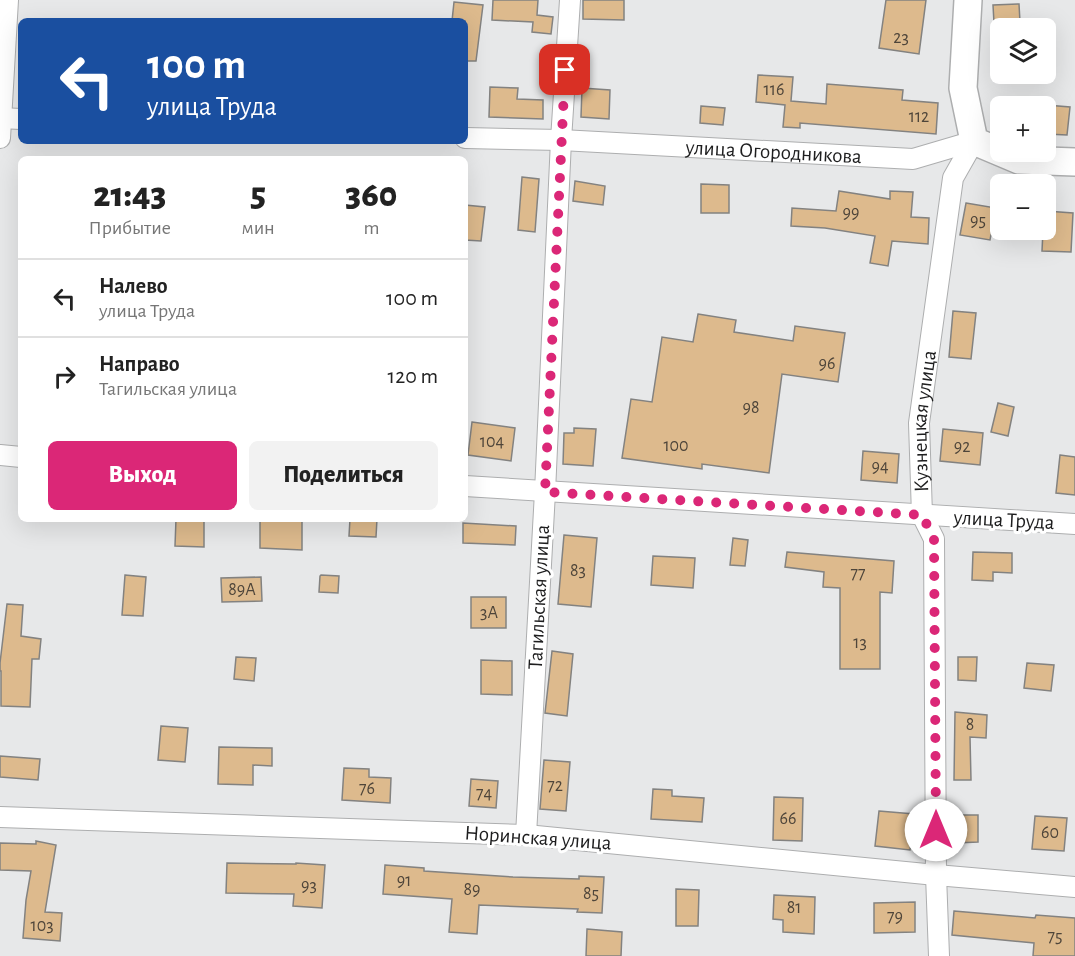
<!DOCTYPE html>
<html lang="ru">
<head>
<meta charset="utf-8">
<style>
	body { margin:0; font-family:"Alegreya Sans",sans-serif; background:#f2f2f2; color:#222; height:100vh; display:flex; flex-direction:column; font-size:22px; white-space:nowrap }
	* { box-sizing:border-box; margin:0 }
	p { font-size:20px; color:#767676 }
	.icon { flex:none; width:33px; height:33px; fill:none; stroke:currentColor; stroke-width:2; stroke-linecap:round; stroke-linejoin:round }
	.map { position:relative; flex:1; overflow:hidden }
	.details { position:absolute; left:18px; top:156px; width:450px; height:366px; display:flex; flex-direction:column; background:#fff; border-radius:9px; box-shadow:0 6px 24px #0002 }
	.details>* { flex:none }
	.top-card { position:absolute; left:18px; top:18px; width:450px; height:126px; border-radius:9px; box-shadow:0 6px 24px #0002; background:#1a4fa0; color:#fff; overflow:hidden }
	.tools { position:absolute; left:990px; top:18px; display:grid; gap:12px }
	.tools a { display:grid; place-items:center; width:66px; height:66px; border-radius:9px; background:#fff; box-shadow:0 6px 24px #0002; font-size:30px }
	.pin { position:absolute; display:grid; place-items:center; width:51px; height:51px; color:#fff; margin:-26px; border-radius:12px; box-shadow:0 3px 9px #0006 }
	.me { position:absolute; width:66px; margin:-33px; rotate:0deg; stroke-linejoin:round; filter:drop-shadow(0 0 4px #0008) }
	.turn { display:flex; align-items:center; gap:21px; height:126px; padding:0 30px; font-size:27px }
	.turn .icon { width:78px; height:78px; stroke-width:2.5 }
	.turn b { display:block; font-size:42px; line-height:51px }
	.eta { display:flex; justify-content:space-evenly; align-items:center; height:102px; text-align:center }
	.eta b { font-size:36px; font-weight:800; line-height:42px }
	.button { display:flex; gap:12px; margin-top:auto; padding:12px 30px }
	.button a { flex:1; height:69px; border-radius:9px; background:#db2777; color:#fff; font-size:24px; font-weight:800; line-height:69px; text-align:center }
	.button a+a { background:#f2f2f2; color:#222 }
	ul { padding:0; list-style:none }
	li { display:flex; align-items:center; gap:18px; height:78px; padding:0 30px; border-top:2px solid #e0e0e0 }
	li div { flex:1 }
	li b { display:block; font-size:22px }
	li em { font-style:normal }
	.map>svg:first-child { display:block }
	.building { fill:#ddba8d; stroke:#838280; stroke-width:1.5 }
	.lines { fill:none; stroke-linecap:round; stroke-linejoin:round }
	.minor-casing { stroke:#adaeaf; stroke-width:22 }
	.secondary-casing { stroke:#adaeaf; stroke-width:30 }
	.minor { stroke:#fff; stroke-width:20 }
	.secondary { stroke:#fff; stroke-width:27 }
	.route { stroke:#db2777; stroke-width:10; stroke-dasharray:0 18 }
	.labels { text-anchor:middle; dominant-baseline:central; stroke-width:6; stroke-linejoin:round; paint-order:stroke }
	.number-label { font-size:18px; fill:#4e453a }
	.street-label { font-size:21px; fill:#1e1e1f; stroke:#fff }
</style>
</head>
<body>
<div class="map">
<svg width="1075" height="956" viewBox="0 0 1075 956">
	<rect width="100%" height="100%" fill="#e7e8e9"/>
	<path class="building" d="M493,0H538L537,15L553,17L551,34L532,32L533,22L492,20Z
		M583,0H624V20L583,19Z
		M886,0H926L919,54L879,48Z
		M454,2L483,5L476,61H465V21H452Z
		M1019,4L1020,22L994,23L993,5Z
		M758,75L793,77L791,101L826,104L827,84L903,90L902,100L938,103L936,134L800,123V128L783,127L785,105L756,102Z
		M490,87L518,88L517,99L543,100V119L489,117Z
		M582,88L610,90L609,119L581,117Z
		M1046,105L1070,107L1067,135L1046,134Z
		M701,106L725,108L723,125L700,123Z
		M522,177L539,179L535,232L518,230Z
		M575,181L605,186L603,205L573,201Z
		M701,184L729,185V213H701Z
		M839,191L890,199V191L913,192L911,217L929,218L928,244L892,241L888,266L870,263L875,236L825,228L791,226L792,208L836,211Z
		M966,203L996,208L990,240L960,235Z
		M465,205L485,207L481,241L465,240Z
		M1046,211L1073,213L1071,252L1042,251L1043,230H1046Z
		M953,311L976,313L971,359L949,357Z
		M698,314L736,320L734,332L793,341L795,326L845,333L838,382L782,374L769,473L702,464V469L622,458L631,399L652,402L662,337L693,342Z
		M998,403L1014,407L1008,436L991,432Z
		M472,422L515,428L511,461L468,455Z
		M574,428L596,429L593,466L563,464L564,433H574Z
		M943,429L983,433L980,465L940,461Z
		M863,451L899,454L897,483L861,480Z
		M1060,455L1075,457V495L1056,493Z
		M176,519H204V547L175,546Z
		M350,519H377L376,537L349,536Z
		M260,521H302V550L260,548Z
		M463,523L516,526L515,545L463,543Z
		M564,535L597,538L591,607L558,604Z
		M733,538L748,540L745,566L730,565Z
		M787,552L894,561L892,593L880,592V669H840V588L823,587L824,572L785,567Z
		M973,552L1012,553V573L993,572V581L972,580Z
		M653,556L695,558L693,588L651,585Z
		M125,575L146,577L143,616L122,615Z
		M321,575L339,576L338,593L319,592L320,576Z
		M261,577L262,601L222,602L221,578Z
		M471,597H506V628H471Z
		M7,604L23,605L21,636L41,639L39,659H32L30,707L1,706V671H0V663Z
		M552,651L573,654L567,716L545,713Z
		M236,657L256,658L254,681L234,679Z
		M958,657H977L976,681L958,680Z
		M481,660L512,661V695L481,694Z
		M1027,663L1054,665L1051,691L1024,688Z
		M955,712L987,715L986,738L970,737L971,780H954Z
		M161,726L188,728L185,762L158,760Z
		M219,747L272,748V766L253,765V785L218,784Z
		M0,756L40,759L38,780L0,777Z
		M544,760L570,762L566,811L540,809Z
		M344,768L369,769V777L391,778L390,803L342,800Z
		M471,779L498,781L496,808L469,806Z
		M653,789L672,790V796L704,798L702,822L651,819Z
		M774,797L803,798L802,841L773,840Z
		M879,811L914,814L910,850L875,846Z
		M956,815H978V842L956,843Z
		M1035,816L1067,818L1064,851L1032,849Z
		M36,841L56,845L45,912L62,913L60,941L23,938L26,900L31,871L0,870V843L36,844Z
		M227,863L296,864V863L325,865L322,908L293,906L294,894L226,893Z
		M385,865L424,868V871L513,877L579,879V876L604,877L602,913L577,912L578,909L479,905L477,934L449,932L452,899L383,894Z
		M676,889L699,890L698,926H676Z
		M774,895L815,897L814,934L783,932V920L773,919Z
		M915,902V932L874,933V903Z
		M954,911L1035,918L1036,915L1075,918V956H1033L1034,943L952,935Z
		M587,929L622,932L621,956H586Z"/>
	<g class="lines">
		<g class="minor-casing">
			<g id="minor">
				<path d="M0,118L21,119"/>
				<path d="M0,138L8,0"/>
				<path id="s1" d="M465,138L561,140L913,159L974,141"/>
				<path d="M0,455L21,457"/>
				<path d="M465,486L1075,524"/>
				<path d="M0,817L526,835L936,875L1075,887"/>
				<path d="M526,835L545,492L561,140L570,0"/>
				<path id="s2" d="M939,956L936,875L934,539L922,515L919,423L953,178L974,141"/>
			</g>
		</g>
		<g class="secondary-casing">
			<path id="secondary" d="M968,0L963,88L974,141L1019,160L1075,162"/>
		</g>
		<use href="#minor" class="minor"/>
		<use href="#secondary" class="secondary"/>
	</g>
	<g class="lines">
		<path class="route" d="M565,70L545,492L922,515L934,539L936,830"/>
	</g>
	<g class="labels">
		<g class="number-label">
			<text x="901" y="38">23</text>
			<text x="774" y="90">116</text>
			<text x="919" y="117">112</text>
			<text x="851" y="213">99</text>
			<text x="978" y="221">95</text>
			<text x="827" y="364">96</text>
			<text x="751" y="408">98</text>
			<text x="492" y="442">104</text>
			<text x="676" y="446">100</text>
			<text x="962" y="447">92</text>
			<text x="880" y="467">94</text>
			<text x="578" y="571">83</text>
			<text x="858" y="574">77</text>
			<text x="242" y="590">89А</text>
			<text x="489" y="613">3А</text>
			<text x="860" y="643">13</text>
			<text x="970" y="725">8</text>
			<text x="555" y="786">72</text>
			<text x="367" y="789">76</text>
			<text x="484" y="794">74</text>
			<text x="788" y="819">66</text>
			<text x="1050" y="833">60</text>
			<text x="404" y="881">91</text>
			<text x="309" y="886">93</text>
			<text x="472" y="890">89</text>
			<text x="591" y="894">85</text>
			<text x="794" y="908">81</text>
			<text x="895" y="917">79</text>
			<text x="42" y="926">103</text>
			<text x="1055" y="937">75</text>
		</g>
		<g class="street-label">
			<text stroke="none"><textPath href="#s1" startOffset="309">улица Огородникова</textPath></text>
			<text stroke="none"><textPath href="#s2" startOffset="538">Кузнецкая улица</textPath></text>
			<text transform="translate(1004 520) rotate(3)">улица Труда</text>
			<text transform="translate(539 597) rotate(-87)">Тагильская улица</text>
			<text transform="translate(538 838) rotate(4)">Норинская улица</text>
		</g>
	</g>
</svg>
<div class="tools">
<a><svg class="icon" aria-label="layers" viewBox="0 0 24 24"><path d="M12 4l9 5-9 5-9-5zM3 14l9 5 9-5"/></svg></a>
<a>+</a>
<a>−</a>
</div>
<div class="pin" style="left:565px;top:70px;background:#d93025"><svg class="icon" aria-label="arrive" viewBox="0 0 24 24"><path d="M6 21V4h12l-3 4 3 4H6"/></svg></div>
<svg class="me" style="left:936px;top:830px" viewBox="-20 -20 40 40"><circle r="19" fill="#fff"/><path d="M0-13L10 11 0 6-10 11z" fill="#db2777"/></svg>
<div class="top-card">
<div class="turn"><svg class="icon" aria-label="left" viewBox="0 0 24 24"><path d="M17 20v-9H6M10 6l-5 5 5 5"/></svg><div><b>100 m</b>улица Труда</div></div>
</div>
<section class="details">
<div class="eta">
<div><b>21:43</b><p>Прибытие</p></div>
<div><b>5</b><p>мин</p></div>
<div><b>360</b><p>m</p></div>
</div>
<ul>
<li><svg class="icon" aria-label="left" viewBox="0 0 24 24"><path d="M17 20v-9H6M10 6l-5 5 5 5"/></svg><div><b>Налево</b><p>улица Труда</p></div><em>100 m</em></li>
<li><svg class="icon" aria-label="right" viewBox="0 0 24 24"><path d="M7 20v-9h11M14 6l5 5-5 5"/></svg><div><b>Направо</b><p>Тагильская улица</p></div><em>120 m</em></li>
</ul>
<div class="button"><a>Выход</a><a>Поделиться</a></div>
</section>
</div>
</body>
</html>
